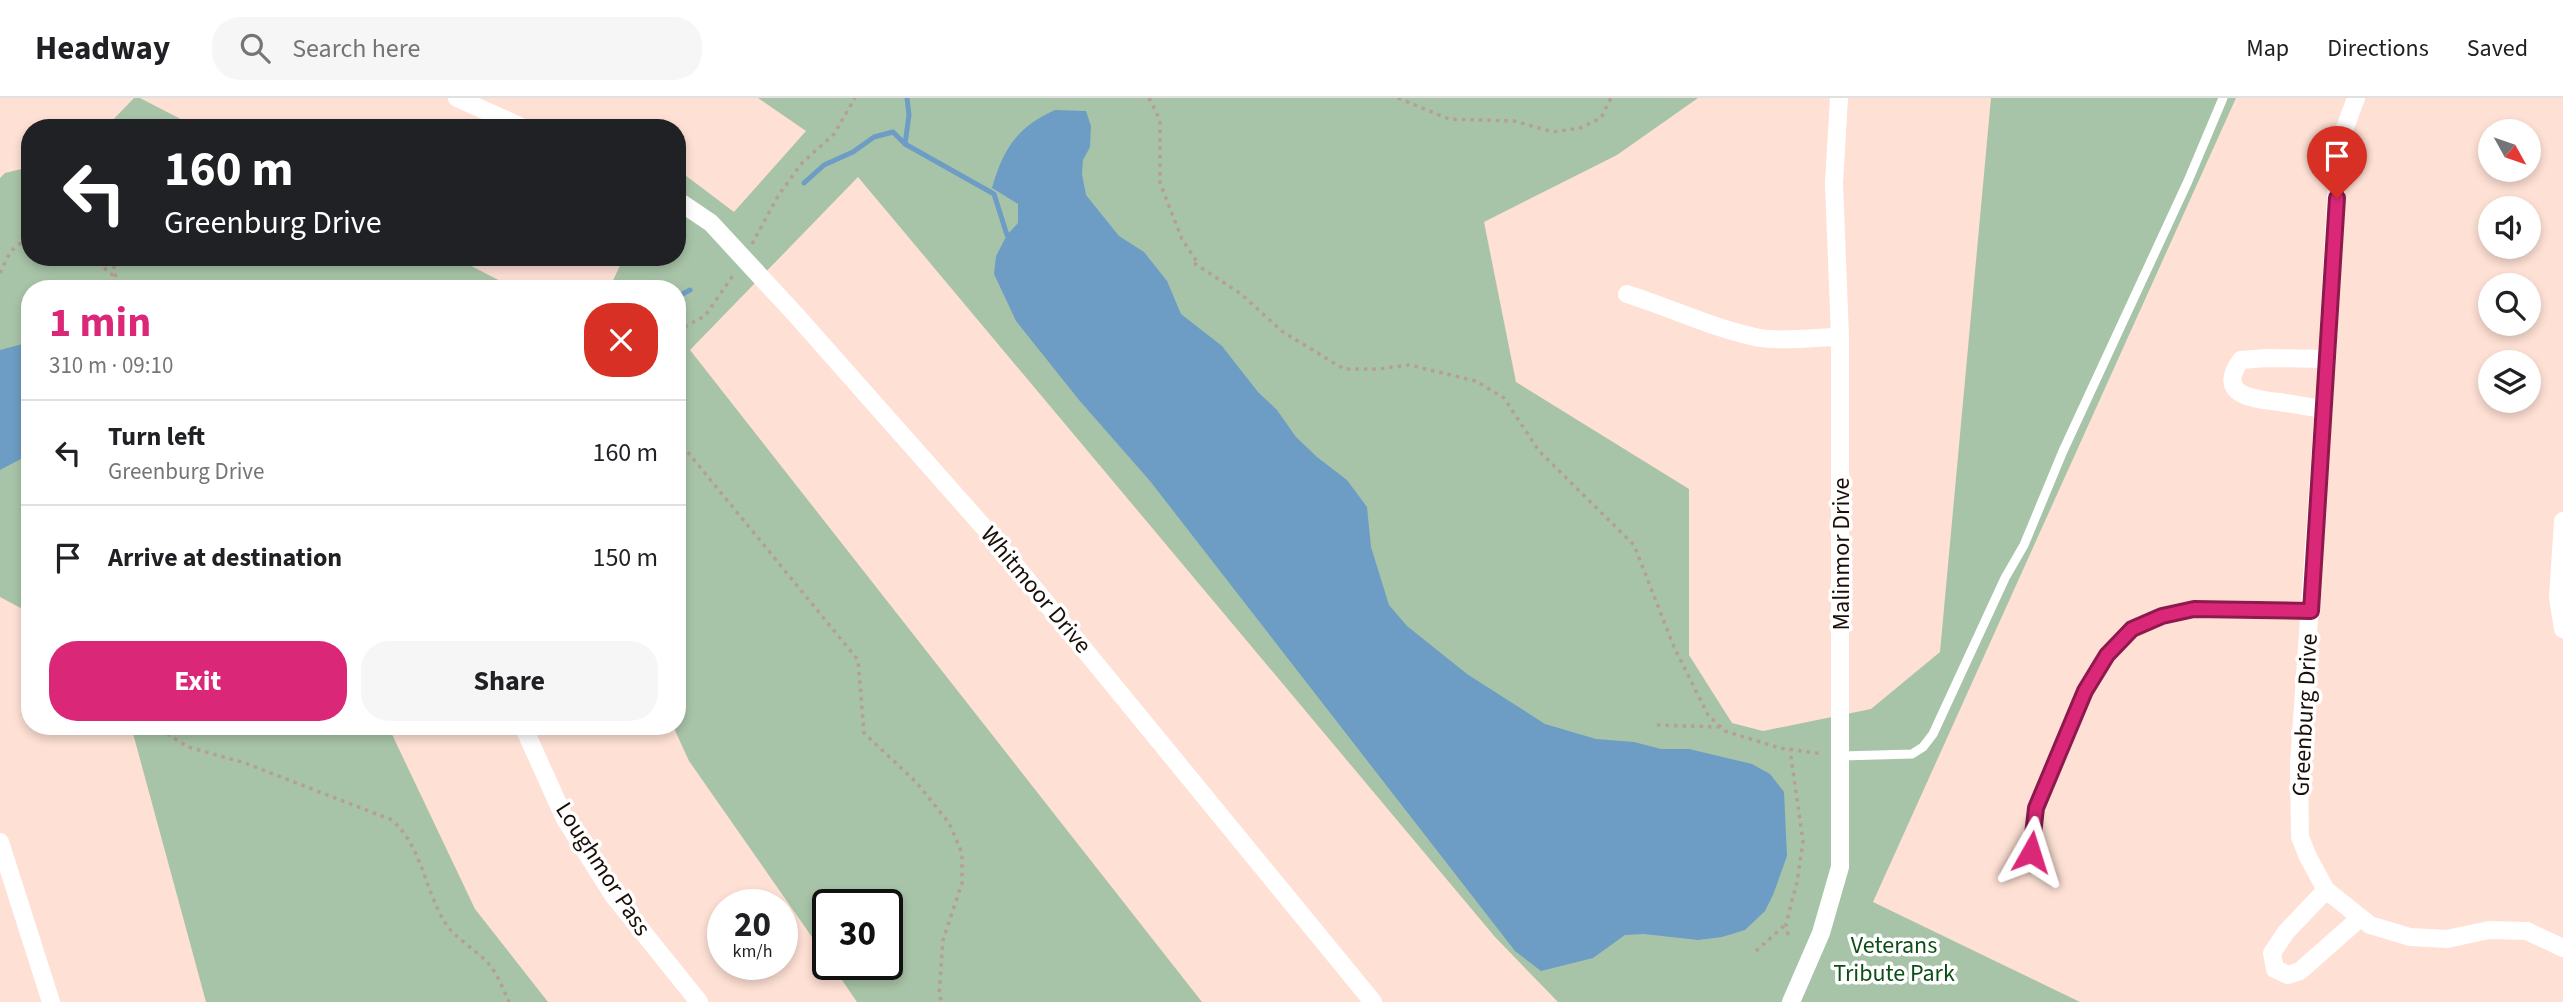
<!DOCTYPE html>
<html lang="en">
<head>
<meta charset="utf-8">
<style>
	body { margin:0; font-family:"Source Sans 3",sans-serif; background:#f6f6f6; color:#202124; height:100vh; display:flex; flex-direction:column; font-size:26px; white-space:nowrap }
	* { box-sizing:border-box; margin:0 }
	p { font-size:23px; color:#757577 }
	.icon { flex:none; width:38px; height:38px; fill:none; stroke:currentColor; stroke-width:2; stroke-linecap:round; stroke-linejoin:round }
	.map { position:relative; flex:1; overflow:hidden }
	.sheet { position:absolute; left:21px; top:182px; width:665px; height:455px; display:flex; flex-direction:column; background:#fff; border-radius:28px; box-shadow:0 4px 10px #0003 }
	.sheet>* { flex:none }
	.top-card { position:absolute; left:21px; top:21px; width:665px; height:147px; border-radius:28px; box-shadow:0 4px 10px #0003; background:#202124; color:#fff; overflow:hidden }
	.needle { width:46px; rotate:130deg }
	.controls { position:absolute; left:2478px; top:21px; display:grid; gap:14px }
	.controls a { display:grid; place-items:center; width:63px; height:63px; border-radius:50%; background:#fff; box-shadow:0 4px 10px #0003; font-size:35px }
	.speed { position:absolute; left:707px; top:791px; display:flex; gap:14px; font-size:35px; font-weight:700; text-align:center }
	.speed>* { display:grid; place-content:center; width:91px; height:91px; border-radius:50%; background:#fff; box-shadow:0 4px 10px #0003; line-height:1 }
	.speed small { font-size:18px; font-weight:400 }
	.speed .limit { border:4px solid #111; border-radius:10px; background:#fff; color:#111 }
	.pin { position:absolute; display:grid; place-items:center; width:60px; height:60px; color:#fff; margin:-72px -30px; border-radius:50% 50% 50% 0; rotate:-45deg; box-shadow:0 0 7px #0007 }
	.pin .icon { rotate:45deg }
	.me { position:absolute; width:77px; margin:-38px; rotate:6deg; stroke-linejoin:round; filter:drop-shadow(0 0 5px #0008) }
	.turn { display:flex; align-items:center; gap:24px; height:147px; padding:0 28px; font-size:32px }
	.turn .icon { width:91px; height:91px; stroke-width:2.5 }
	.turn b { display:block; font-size:49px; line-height:60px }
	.round { display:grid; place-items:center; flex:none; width:74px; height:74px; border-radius:28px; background:#f6f6f6 }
	.summary { display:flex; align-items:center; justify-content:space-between; height:119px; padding:0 28px }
	h1 { font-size:42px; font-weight:700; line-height:52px; color:#db2777 }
	.cta { display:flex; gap:14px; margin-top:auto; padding:14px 28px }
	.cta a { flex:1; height:80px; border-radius:28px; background:#db2777; color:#fff; font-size:28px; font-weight:700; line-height:80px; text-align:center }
	.cta a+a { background:#f6f6f6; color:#202124 }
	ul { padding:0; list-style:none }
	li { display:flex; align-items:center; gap:21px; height:105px; padding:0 28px; border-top:2px solid #e0e0e0 }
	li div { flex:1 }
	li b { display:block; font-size:26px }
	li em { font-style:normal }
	header { display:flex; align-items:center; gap:42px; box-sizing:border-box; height:98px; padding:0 35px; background:#fff; border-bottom:2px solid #e0e0e0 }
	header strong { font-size:33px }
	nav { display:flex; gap:38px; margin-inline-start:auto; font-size:24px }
	.search { width:490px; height:63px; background:#f6f6f6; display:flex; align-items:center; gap:18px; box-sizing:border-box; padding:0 24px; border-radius:28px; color:#757577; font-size:26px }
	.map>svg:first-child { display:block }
	.green { fill:#a8c4a8 }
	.water { fill:#6d9dc4 }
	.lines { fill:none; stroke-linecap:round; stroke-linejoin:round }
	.stream { stroke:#6d9dc4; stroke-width:5 }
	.path { stroke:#b69e94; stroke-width:3.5; stroke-dasharray:3.5 5; stroke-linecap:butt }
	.service { stroke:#fff; stroke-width:9 }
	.minor { stroke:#fff; stroke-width:18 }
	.route-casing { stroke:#8e194d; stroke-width:18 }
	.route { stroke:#db2777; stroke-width:12 }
	.labels { text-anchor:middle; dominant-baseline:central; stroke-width:7; stroke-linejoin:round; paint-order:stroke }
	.street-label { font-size:24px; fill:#1a0e09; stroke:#fff }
	.park-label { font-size:24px; fill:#0c4e15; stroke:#fff }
</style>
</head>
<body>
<header>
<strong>Headway</strong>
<div class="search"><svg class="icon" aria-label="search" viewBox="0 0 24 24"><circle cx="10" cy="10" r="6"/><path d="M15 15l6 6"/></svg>Search here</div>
<nav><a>Map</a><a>Directions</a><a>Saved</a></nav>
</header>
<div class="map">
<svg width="2563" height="904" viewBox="0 0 2563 904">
	<rect width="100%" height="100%" fill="#fee0d4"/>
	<path class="green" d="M134,0H140L198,30H105Z
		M758,0H1698L1617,57L1484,124L1516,284L1689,391V557L1732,625L1763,633L1871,611L1940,554L1991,0H2236L1873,804L2080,904H1558L1495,839L858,79L690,252L1202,904H857L831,866H887V807H828V862L689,663L673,628H677V191H609L624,159H677V71L734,114L806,33Z
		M30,69V159H454L516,191H30V515L0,499V80L5,75Z
		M131,628H388L475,811L548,904H206Z"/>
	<path class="water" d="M1055,12L1086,13L1091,28L1090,49L1083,62L1082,76L1086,97L1119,138L1144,154L1167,183L1181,216L1222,248L1258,294L1277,312L1296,339L1317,359L1347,382L1367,409L1371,449L1389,507L1407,528L1467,576L1545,626L1596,641L1634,644L1661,651H1689L1752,666L1770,676L1784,694L1787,758L1773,797L1765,813L1745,832L1722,839L1698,842L1644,836L1625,837L1593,860L1541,873L1515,853L1150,383L1079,302L1016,223L994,176L996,158L1007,137L1018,125V106L992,90C1003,51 1017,29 1055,12Z
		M30,244V356L0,372V252Z"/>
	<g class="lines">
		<path class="stream" d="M905,46L909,17L907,0
			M804,85L824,67L853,54L874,39L893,34L905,46L994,96L1007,137
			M677,199L690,192"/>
		<path class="path" d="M1149,0L1160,22V85L1182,141L1197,164L1194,165L1241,196L1283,234L1344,271H1378L1409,267L1476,283L1504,300L1539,353L1634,447L1674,549L1708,617L1725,633L1780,650L1823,656
			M1398,0L1449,21L1514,23L1553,34L1580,30L1601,20L1611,0
			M752,146L778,98L801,66L834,36L855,0
			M91,159L116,180
			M112,159L116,180L115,191
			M0,175C7,161 12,144 30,143
			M677,233L705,218L734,176
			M677,341L858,562L864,635L917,685L949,725L962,755V785L943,842L939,897L942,904
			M1657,627L1719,629
			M163,628L169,637L188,649L245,665L392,722C423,750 424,792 446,826C455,841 481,854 492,870C499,880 504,893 509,904
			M1788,837L1786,826L1797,784L1803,743L1790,652
			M1756,853L1786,826"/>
		<path class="service" d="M1842,658L1912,656L1923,649L1933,636L2005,480L2024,447L2063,353L2188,83L2223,0"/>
		<path class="minor" d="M457,0L524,30
			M2356,0L2339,46L2327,261L2299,665L2300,739L2308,759L2326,792L2370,827L2410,839L2447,841L2489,832L2527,833L2563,850
			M677,102L711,125L796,217L988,434L1373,904
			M1627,196C1671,210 1714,231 1760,240C1783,244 1816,239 1840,239
			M2323,311C2309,309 2294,306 2279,304C2253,301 2215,297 2241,262L2266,260L2327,261
			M2563,423L2558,500L2563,531
			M523,628L565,721L613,797L699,904
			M0,744L51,904
			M2031,754L2036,710L2085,593L2107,557L2132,531L2162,518L2194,511L2311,513
			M2326,792L2286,834L2272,855L2275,871L2288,877L2300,873L2360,820
			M1791,904L1821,835L1840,769V239L1834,85L1839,0"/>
	</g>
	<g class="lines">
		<g class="route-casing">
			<path id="route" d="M2031,754L2036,710L2085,593L2107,557L2132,531L2162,518L2194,511L2311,513L2337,100"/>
		</g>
		<use href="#route" class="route"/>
	</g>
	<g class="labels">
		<g class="street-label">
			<text transform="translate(1841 456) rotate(-90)">Malinmor Drive</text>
			<text transform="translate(1036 492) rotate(50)">Whitmoor Drive</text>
			<text transform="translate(2305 617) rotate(-87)">Greenburg Drive</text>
			<text transform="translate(603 771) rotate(57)">Loughmor Pass</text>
		</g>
		<g class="park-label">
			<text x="1894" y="847">Veterans<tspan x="1894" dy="28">Tribute Park</tspan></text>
		</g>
	</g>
</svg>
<div class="controls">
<a><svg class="needle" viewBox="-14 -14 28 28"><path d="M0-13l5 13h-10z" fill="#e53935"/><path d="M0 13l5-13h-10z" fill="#757577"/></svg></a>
<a><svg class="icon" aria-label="sound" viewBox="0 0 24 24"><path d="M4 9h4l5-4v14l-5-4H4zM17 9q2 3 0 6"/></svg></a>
<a><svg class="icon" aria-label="search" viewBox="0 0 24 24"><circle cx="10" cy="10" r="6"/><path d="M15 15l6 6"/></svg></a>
<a><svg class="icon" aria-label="layers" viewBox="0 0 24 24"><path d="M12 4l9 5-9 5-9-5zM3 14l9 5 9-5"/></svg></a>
</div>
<div class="speed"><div>20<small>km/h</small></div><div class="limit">30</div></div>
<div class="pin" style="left:2337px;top:100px;background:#d93025"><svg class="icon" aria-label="arrive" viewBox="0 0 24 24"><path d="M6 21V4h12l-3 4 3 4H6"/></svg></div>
<svg class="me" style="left:2031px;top:754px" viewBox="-20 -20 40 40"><path d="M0-17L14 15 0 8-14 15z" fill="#db2777" stroke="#fff" stroke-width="4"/></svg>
<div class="top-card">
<div class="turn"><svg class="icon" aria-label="left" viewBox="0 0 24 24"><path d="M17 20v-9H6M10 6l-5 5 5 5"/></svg><div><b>160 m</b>Greenburg Drive</div></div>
</div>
<section class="sheet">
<div class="summary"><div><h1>1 min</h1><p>310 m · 09:10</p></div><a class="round" style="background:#d93025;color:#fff"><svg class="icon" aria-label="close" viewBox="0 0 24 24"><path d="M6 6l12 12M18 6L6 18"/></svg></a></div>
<ul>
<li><svg class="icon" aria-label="left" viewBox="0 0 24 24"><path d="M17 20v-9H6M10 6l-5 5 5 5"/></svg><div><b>Turn left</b><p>Greenburg Drive</p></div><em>160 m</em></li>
<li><svg class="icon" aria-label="arrive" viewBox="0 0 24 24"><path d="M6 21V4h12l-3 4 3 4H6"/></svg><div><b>Arrive at destination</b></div><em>150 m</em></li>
</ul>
<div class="cta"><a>Exit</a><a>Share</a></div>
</section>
</div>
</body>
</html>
